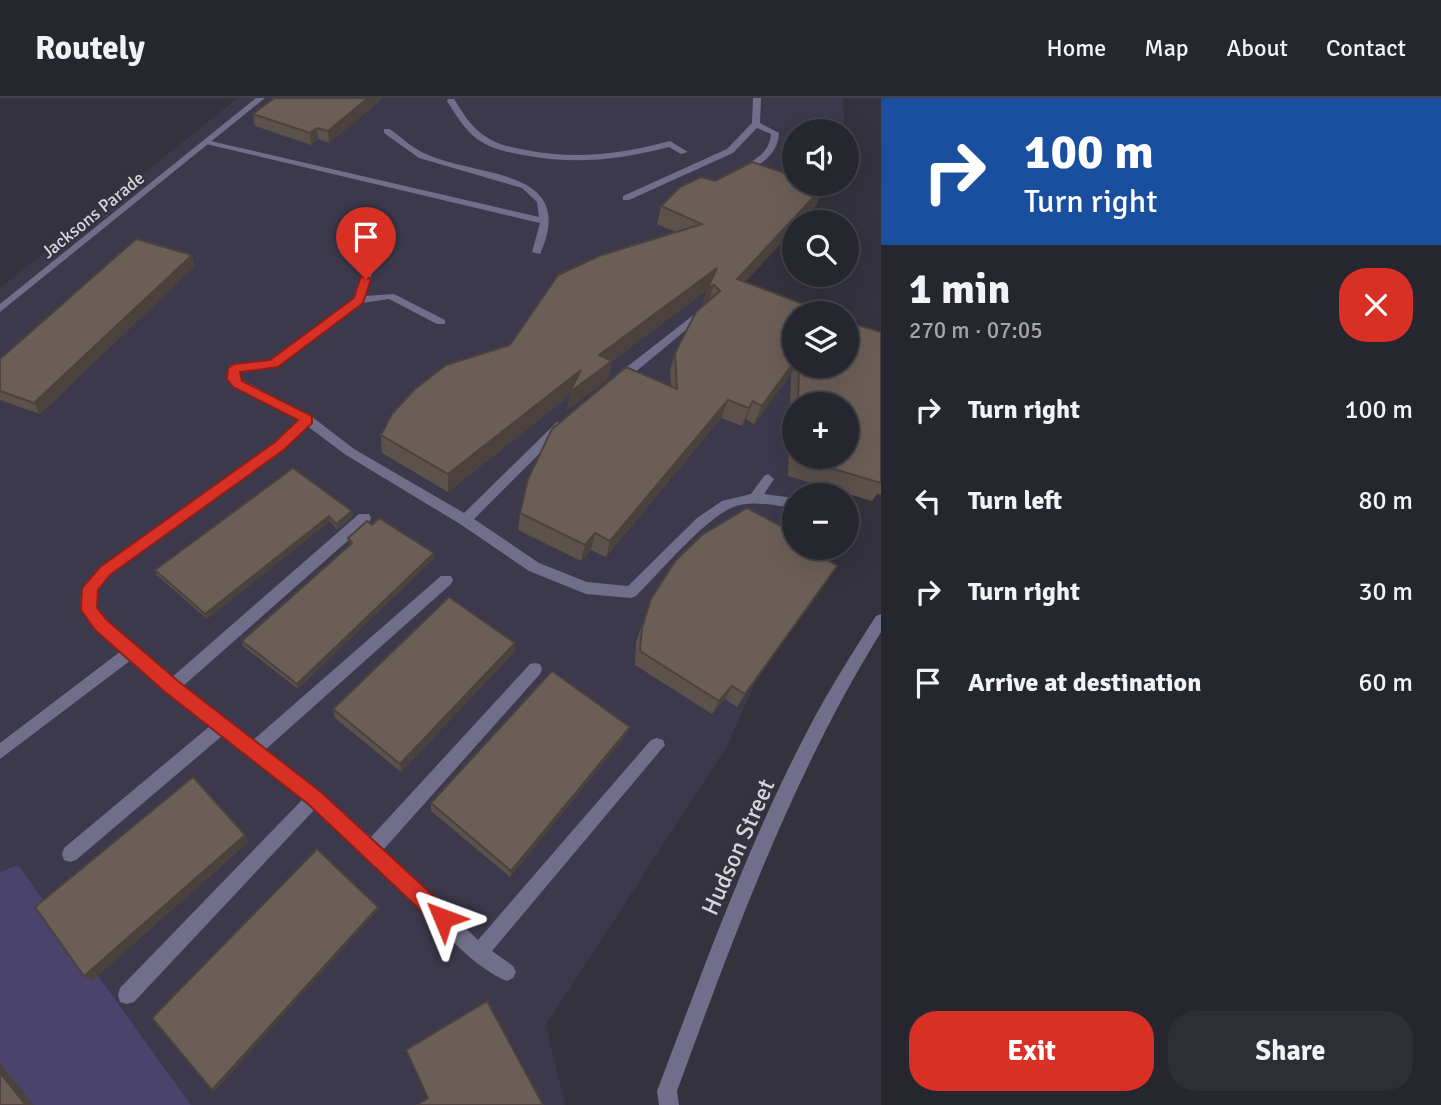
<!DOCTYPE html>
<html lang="en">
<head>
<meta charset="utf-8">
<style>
	body { margin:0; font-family:Signika,sans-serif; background:#2e2e36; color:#f1f3f6; height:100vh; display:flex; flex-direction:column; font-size:26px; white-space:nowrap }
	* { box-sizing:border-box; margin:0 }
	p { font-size:23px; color:#a4a5aa }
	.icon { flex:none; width:38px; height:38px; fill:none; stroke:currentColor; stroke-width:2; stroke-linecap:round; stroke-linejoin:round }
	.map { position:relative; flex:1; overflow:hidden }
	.panel { display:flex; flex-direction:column; background:#26262e; width:560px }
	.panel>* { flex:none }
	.hud { background:#1a4fa0; color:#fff; overflow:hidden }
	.tools { position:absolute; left:782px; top:21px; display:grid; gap:14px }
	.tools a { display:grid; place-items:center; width:77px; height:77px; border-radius:50%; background:#26262e; box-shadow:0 7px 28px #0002,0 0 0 2px #42434a; font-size:35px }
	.pin { position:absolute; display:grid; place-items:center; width:60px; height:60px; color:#fff; margin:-72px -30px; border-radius:50% 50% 50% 0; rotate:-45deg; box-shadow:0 0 7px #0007 }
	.pin .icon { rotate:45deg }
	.me { position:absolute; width:77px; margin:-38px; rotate:314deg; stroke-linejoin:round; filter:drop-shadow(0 0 5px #0008) }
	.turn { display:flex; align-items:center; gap:24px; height:147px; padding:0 28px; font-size:32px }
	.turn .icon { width:91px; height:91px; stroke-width:2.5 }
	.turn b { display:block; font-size:49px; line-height:60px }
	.round { display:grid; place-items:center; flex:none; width:74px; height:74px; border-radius:28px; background:#2e2e36 }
	.summary { display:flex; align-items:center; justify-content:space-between; height:119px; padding:0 28px }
	h1 { font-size:42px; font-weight:700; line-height:52px }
	.button { display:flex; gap:14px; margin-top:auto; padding:14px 28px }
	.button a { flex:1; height:80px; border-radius:28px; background:#d93025; color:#fff; font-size:28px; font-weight:700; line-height:80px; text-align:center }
	.button a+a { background:#2e2e36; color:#f1f3f6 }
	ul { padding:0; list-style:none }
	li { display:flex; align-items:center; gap:21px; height:91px; padding:0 28px }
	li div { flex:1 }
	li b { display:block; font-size:26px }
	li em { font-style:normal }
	header { display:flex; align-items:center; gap:42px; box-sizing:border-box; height:98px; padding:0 35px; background:#26262e; border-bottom:2px solid #42434a }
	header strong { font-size:33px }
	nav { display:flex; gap:38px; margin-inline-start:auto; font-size:24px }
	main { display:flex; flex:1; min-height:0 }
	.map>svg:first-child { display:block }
	.built { fill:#3b394b; fill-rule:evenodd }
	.green { fill:#4a446d }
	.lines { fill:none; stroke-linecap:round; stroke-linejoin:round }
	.service { fill:#716e8b; fill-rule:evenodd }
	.minor { fill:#716e8b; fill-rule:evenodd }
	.tertiary { fill:#716e8b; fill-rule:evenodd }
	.wall { fill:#5c514b; fill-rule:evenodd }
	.shaded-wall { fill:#4b423d }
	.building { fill:#6b5e57; stroke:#4b423d; stroke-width:2 }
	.route { fill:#d93025; stroke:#8d1f18; stroke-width:2 }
	.labels { text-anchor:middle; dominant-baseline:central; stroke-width:5; stroke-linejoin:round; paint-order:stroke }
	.far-street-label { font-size:18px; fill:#d6d5dd; stroke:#33323d }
	.near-street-label { font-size:24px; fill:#d6d5dd; stroke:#33323d }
</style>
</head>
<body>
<header>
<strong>Routely</strong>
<nav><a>Home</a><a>Map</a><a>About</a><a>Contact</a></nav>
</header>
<main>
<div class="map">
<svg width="881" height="1007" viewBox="0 0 881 1007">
	<rect width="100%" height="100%" fill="#33323d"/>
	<path class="built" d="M238,0H843L845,33H794V86L716,190L794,268H847L881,306L840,397H794V450H816L727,648L546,927L565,1007H0V190ZM794,306H847V359H794Z"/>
	<path class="green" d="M18,767L191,1007H0V774Z"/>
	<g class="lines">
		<path class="service" d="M753,0H761L760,25L779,35C778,56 762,66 744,75L737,73C751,62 769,58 771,36L757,30L733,55L629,102H623V98L727,51L752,25Z
			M448,1H454C463,15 471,29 485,38C497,47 511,49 526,52C576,62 621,56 670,43L688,54L681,56L669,49C619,62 574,67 523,57C507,54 491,51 477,41C464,31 456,17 447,3Z
			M384,31H390C401,39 413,51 426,56C477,80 579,69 540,156L532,154L540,125L202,45L206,42L539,119L537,104L522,90L419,60L384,35Z
			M372,157L377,160L365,198L394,196L445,222V226H437L389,201L362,205L278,269L239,273V280L311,318L354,351L464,415L557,324H565V330L474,421L539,465L587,484L628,488L697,420L722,403L751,396L764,378L768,376L774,381L764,396L794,400V410C774,408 751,401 731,410C704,422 658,476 636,498L631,500L586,496L529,473L460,426L346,357L307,328L284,350L110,477L97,492L96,511L106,523L171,580L359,416H369L371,420L369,424L182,589L253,642L441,478H451L453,482L451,486L265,652L321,694L371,739L530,566L535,565L540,566L542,571L540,576L384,751L478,842L651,642L657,640L663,642L665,647L492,853L513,868L516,874L513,880L507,883C473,869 447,836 421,811C386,777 351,744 315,711L134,904L127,906L120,904L118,897L120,890L303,701L222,638L76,762L70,764L64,762L62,756L64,750L210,628L166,594L131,562L0,661V645L121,553C104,538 68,512 85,486C89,480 95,474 100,469L276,344L299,322L234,289L227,281L230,267L271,263L354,201L367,160Z
			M705,208L709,209V213L622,285H614V279Z"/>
		<path class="minor" d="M881,516V534C792,678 735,835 677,993L679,1007H659L657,993C704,870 748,745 810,628C830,590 853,554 876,518Z"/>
		<path class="tertiary" d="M256,0H265L0,214V206Z"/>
	</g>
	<path class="wall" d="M383,0L329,45L318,41L311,47L255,28L253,16Z
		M715,83L824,88L817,106L745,184L794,215V268H847L881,234V397L877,396L872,403L788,378L791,276L754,326L746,321L742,328L721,320L606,459L591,452L581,463L518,432L520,415L671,288L670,273L675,255L704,206L702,207L707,192L612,263L608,281L567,312L570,297L448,394L382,355L381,337L675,134L657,126L661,108ZM794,306H847V359H794Z
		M195,168L40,316L0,302V261Z
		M293,370L352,413L353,418L337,432L330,423L207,521L157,477L155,472Z
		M372,427L434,460L298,591L243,548L242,543L350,447L348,440Z
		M821,458L837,468L737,609L725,601L712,616L635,567L636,544L651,501Z
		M515,545L514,554L401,674L335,620L333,611Z
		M630,629L626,637L510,779L431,713V705Z"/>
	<path class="shaded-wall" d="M368,0H383L329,45L328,33Z
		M317,30L318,41L311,47L310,35Z
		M824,88L817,106L800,124H794V130L731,200L737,181Z
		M192,157L195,168L40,316L34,305Z
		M717,170L714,187L708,205L702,207L707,192L612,263L608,281L567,312L570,297L448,394V376L599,257Z
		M794,264L795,268L791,276L754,326L762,308Z
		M728,302L721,320L606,459L610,443Z
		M753,303L746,321L742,328L749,310Z
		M352,413L353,418L337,432L336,426Z
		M329,418L330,423L207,521L205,516Z
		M595,435L591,452L581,463L585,447Z
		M434,455V460L298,591L297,586Z
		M837,468L828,482L737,609L745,596Z
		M515,545L514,554L401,674L400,666Z
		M732,588L725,601L712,616L719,603Z
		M630,629L626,637L510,779L511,773Z
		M245,737L249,744L92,883L84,878Z
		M378,809V812L215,993L212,992Z
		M0,965L34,1007H26L0,975Z"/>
	<path class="building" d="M274,0H368L328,33L317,30L310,35L253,16Z
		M752,64L794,78V86H817L824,88L737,181L821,213L820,215H794V264L762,308L753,303L749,310L728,302L610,443L595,435L585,447L520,415L528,381L552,331L626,269L677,291L675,255L696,214L720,193L714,187L708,189L717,170L599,257L612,263L570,294L581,272L448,376L381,337L392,316L415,291L446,267L510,247L558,177L599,158L702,126L661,108L680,89L701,79L715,83Z
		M136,141L192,157L34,305L0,293V261Z
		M847,224L881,234V385L797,360V359H847V306H798L799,268H847Z
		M293,370L352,413L336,426L329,418L205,516L155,472Z
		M747,410L794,435V450H824L826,451L821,458L837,468L745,596L732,588L719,603L640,553L642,530L651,501L676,462L702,437Z
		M379,420L434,455L297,586L242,543L352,445L348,440L367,423L372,427Z
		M449,499L515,545L400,666L333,611Z
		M552,573L630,629L511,773L431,705Z
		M193,679L245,737L84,878L35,809Z
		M317,751L378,809L212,992L152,920Z
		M487,903L543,1007H417L428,1000L406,952Z
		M0,975L26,1007H0Z"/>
	<path class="route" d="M361,178L371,181L363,205L278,269L240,274L242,283L312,318V325L285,351L110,477L98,492L97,510L107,522L178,583L321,694L450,813L453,820L450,827L443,830L436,827L308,706L165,594L95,532L81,512L82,490L100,469L275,344L298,322L233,289L227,281L228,270L234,266L270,262L354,200Z"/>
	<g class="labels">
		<g class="far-street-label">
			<text transform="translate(93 117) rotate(-39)">Jacksons Parade</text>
		</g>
		<g class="near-street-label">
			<text transform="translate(738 749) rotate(-66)">Hudson Street</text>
		</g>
	</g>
</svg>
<div class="tools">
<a><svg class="icon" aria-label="sound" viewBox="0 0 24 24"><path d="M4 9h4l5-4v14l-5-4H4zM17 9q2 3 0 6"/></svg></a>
<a><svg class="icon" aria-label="search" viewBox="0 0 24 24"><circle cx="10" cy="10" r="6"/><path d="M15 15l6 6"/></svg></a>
<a><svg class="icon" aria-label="layers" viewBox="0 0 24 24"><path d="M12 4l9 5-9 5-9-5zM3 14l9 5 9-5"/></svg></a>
<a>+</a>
<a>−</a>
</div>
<div class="pin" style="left:366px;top:181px;background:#d93025"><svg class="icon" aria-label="arrive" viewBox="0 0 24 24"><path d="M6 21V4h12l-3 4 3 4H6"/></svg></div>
<svg class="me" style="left:443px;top:820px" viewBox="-20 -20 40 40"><path d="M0-17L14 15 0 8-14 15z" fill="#d93025" stroke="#fff" stroke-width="4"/></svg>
</div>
<section class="panel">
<div class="hud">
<div class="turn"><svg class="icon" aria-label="right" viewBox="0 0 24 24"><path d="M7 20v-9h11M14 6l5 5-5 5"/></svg><div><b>100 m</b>Turn right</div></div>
</div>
<div class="summary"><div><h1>1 min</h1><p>270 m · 07:05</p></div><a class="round" style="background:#d93025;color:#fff"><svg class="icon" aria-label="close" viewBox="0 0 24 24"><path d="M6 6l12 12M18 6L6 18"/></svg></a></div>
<ul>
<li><svg class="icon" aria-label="right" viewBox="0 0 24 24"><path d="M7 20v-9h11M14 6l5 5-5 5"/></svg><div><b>Turn right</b></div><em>100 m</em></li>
<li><svg class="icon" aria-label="left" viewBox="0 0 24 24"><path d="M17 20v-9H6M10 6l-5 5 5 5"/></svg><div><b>Turn left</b></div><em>80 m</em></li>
<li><svg class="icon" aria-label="right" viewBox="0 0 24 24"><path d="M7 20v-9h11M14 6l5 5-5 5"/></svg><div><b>Turn right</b></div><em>30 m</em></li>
<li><svg class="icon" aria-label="arrive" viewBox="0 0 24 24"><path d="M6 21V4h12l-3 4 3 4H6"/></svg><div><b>Arrive at destination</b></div><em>60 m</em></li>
</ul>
<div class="button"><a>Exit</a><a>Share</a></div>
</section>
</main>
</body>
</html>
